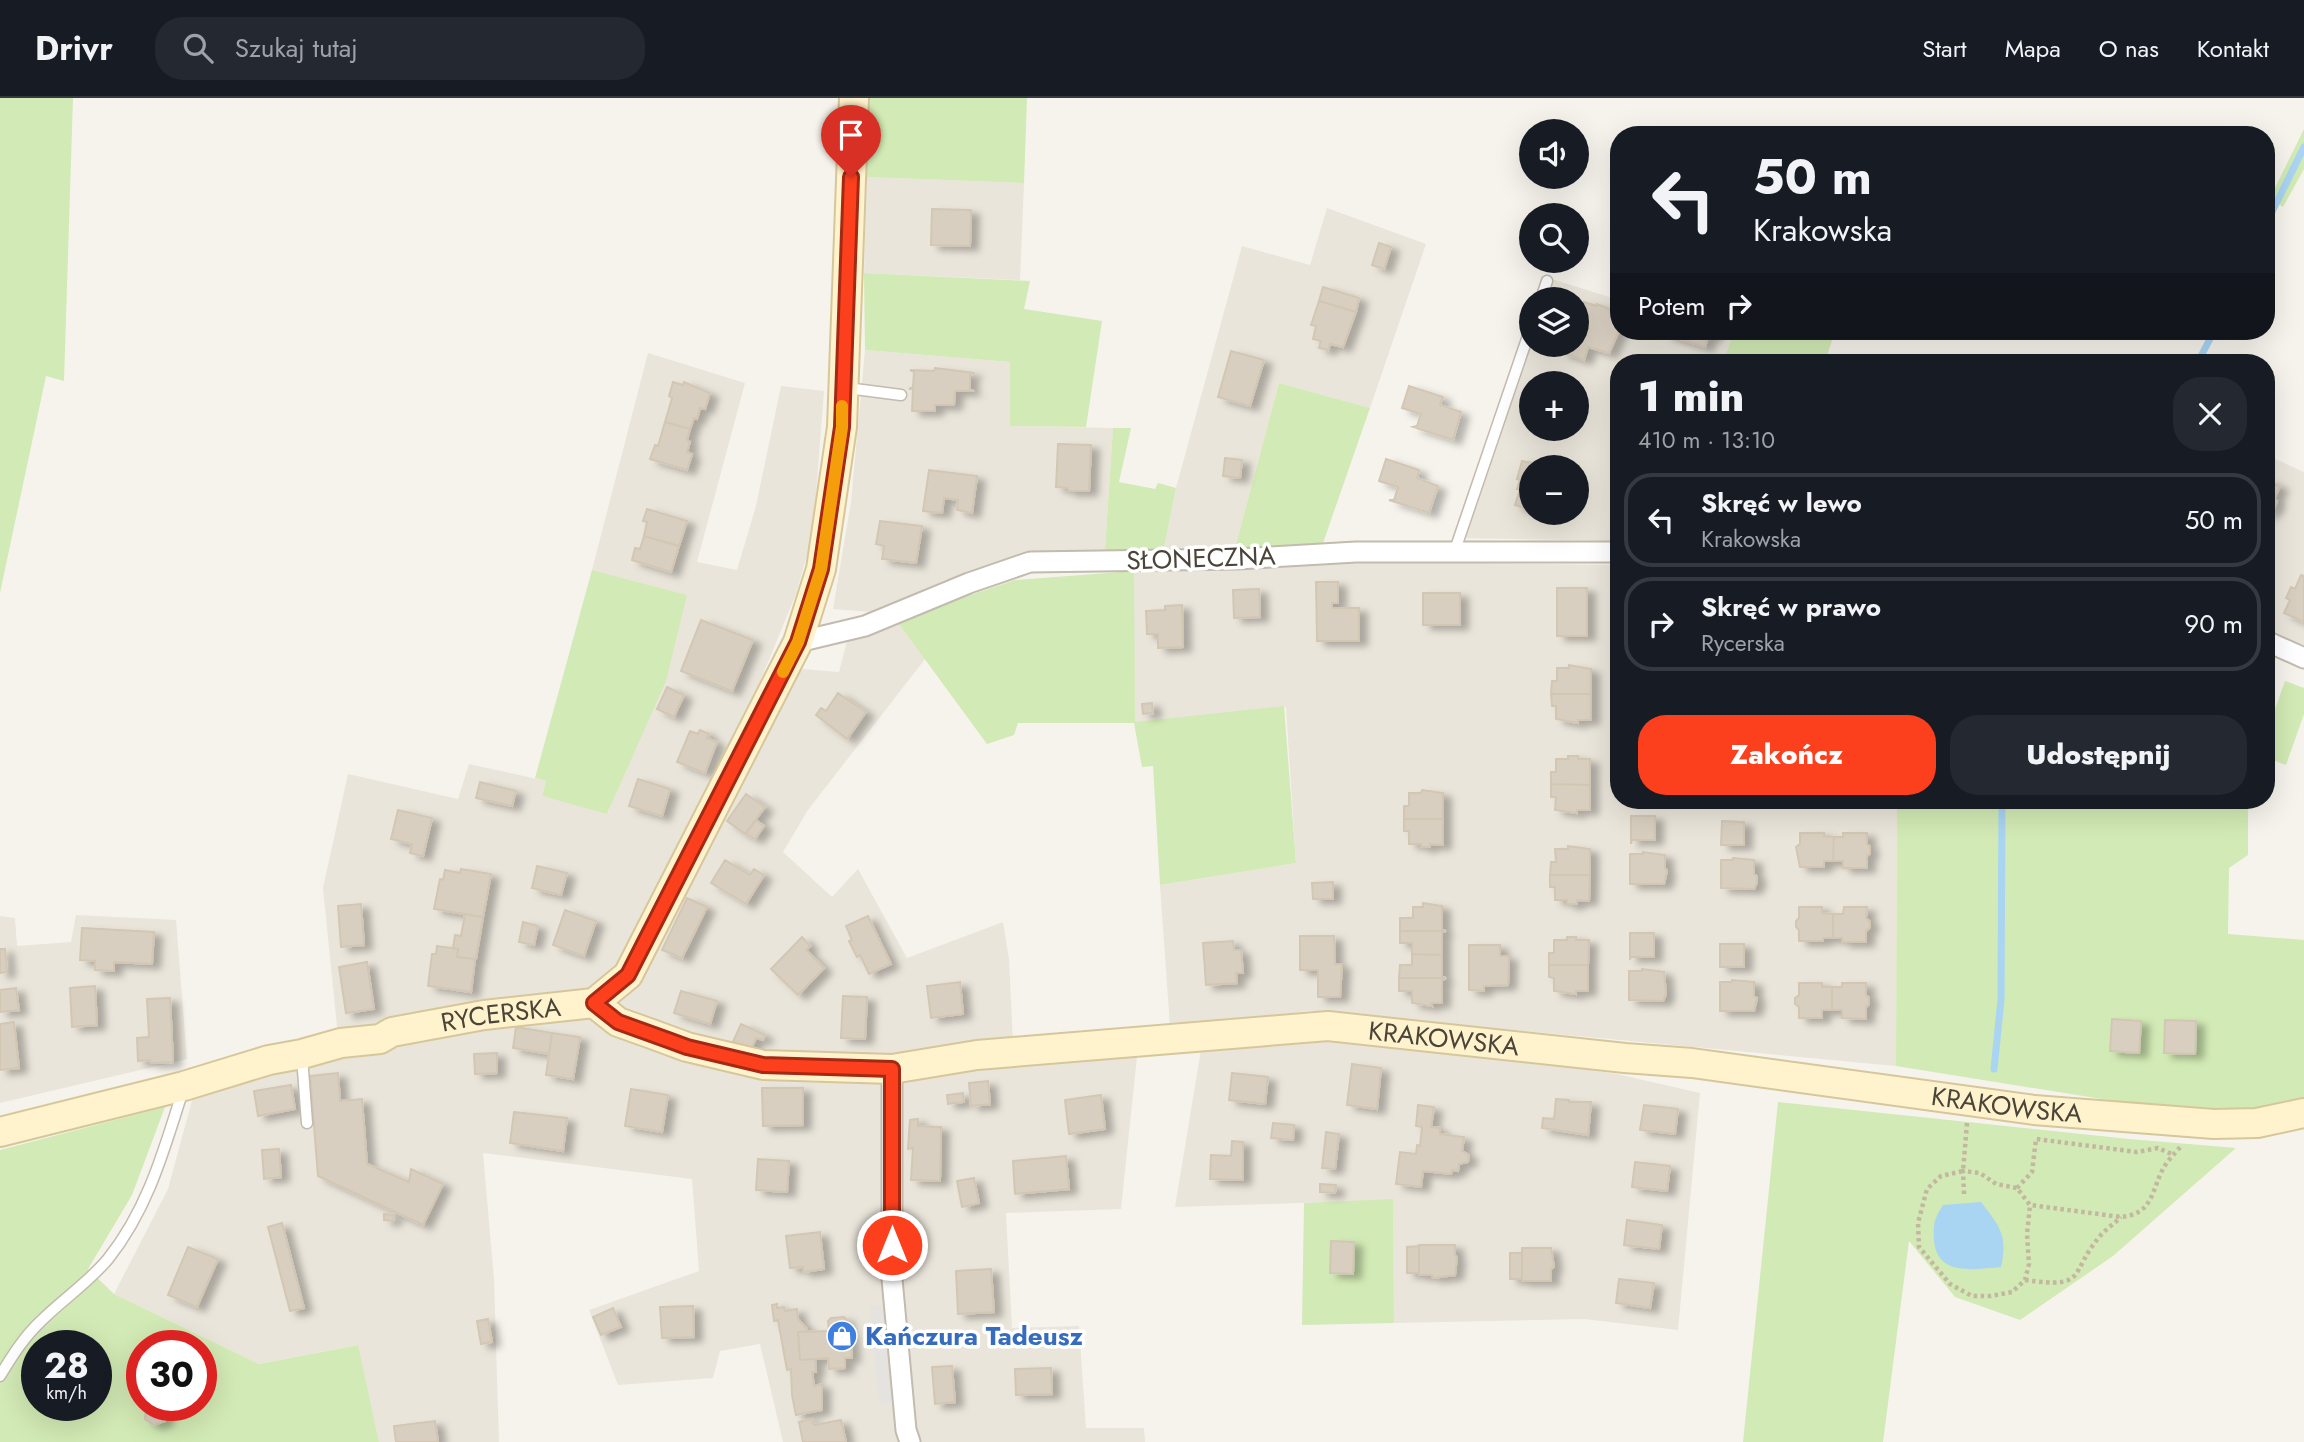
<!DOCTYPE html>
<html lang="pl">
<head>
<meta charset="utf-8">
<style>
	body { margin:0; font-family:Jost,sans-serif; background:#242831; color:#f1f3f6; height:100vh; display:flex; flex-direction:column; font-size:26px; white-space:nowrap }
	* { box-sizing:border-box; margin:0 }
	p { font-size:23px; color:#9ea1a6 }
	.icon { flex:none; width:38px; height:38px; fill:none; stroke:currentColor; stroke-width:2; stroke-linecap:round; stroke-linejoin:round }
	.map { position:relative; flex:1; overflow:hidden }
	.side { position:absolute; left:1610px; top:256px; width:665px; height:455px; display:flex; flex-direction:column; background:#171b24; border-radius:28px; box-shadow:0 7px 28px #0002 }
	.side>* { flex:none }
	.guide { position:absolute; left:1610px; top:28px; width:665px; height:214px; border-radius:28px; box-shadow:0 7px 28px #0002; background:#171b24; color:#f1f3f6; overflow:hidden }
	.buttons { position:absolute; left:1519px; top:21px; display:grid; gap:14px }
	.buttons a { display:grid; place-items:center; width:70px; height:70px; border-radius:50%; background:#171b24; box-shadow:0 7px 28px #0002; font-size:35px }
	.speed { position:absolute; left:21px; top:1232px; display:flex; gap:14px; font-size:35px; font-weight:700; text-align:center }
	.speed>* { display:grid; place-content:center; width:91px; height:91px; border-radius:50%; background:#171b24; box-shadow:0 7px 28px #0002; line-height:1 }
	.speed small { font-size:18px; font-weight:400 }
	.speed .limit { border:10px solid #d22; background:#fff; color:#111 }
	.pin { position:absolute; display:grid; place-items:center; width:60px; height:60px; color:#fff; margin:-72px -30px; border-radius:50% 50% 50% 0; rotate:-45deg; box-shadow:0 0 7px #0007 }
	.pin .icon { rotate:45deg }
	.me { position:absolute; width:77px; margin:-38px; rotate:0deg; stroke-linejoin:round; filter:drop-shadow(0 0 5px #0008) }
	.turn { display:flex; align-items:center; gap:24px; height:147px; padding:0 28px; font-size:32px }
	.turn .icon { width:91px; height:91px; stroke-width:2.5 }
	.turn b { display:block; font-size:49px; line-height:60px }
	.then { display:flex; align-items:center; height:66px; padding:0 28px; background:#0003; gap:14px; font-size:26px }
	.round { display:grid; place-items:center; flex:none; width:74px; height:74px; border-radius:28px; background:#242831 }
	.headline { display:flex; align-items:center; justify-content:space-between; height:119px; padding:0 28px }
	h1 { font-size:42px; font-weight:800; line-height:52px }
	.primary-button { display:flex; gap:14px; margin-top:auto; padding:14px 28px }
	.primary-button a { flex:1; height:80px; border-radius:28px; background:#fc3f1d; color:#fff; font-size:28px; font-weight:800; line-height:80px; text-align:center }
	.primary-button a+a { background:#242831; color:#f1f3f6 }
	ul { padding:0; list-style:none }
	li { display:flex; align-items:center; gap:21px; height:94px; margin:0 14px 10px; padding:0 14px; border:4px solid #363941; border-radius:28px }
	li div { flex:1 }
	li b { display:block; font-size:26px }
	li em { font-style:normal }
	header { display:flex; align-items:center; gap:42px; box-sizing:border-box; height:98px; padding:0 35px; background:#171b24; border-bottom:2px solid #363941 }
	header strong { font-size:33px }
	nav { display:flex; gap:38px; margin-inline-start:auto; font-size:24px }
	.search { width:490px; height:63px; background:#242831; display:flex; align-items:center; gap:18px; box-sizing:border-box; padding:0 24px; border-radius:28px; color:#9ea1a6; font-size:26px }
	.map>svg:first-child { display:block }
	.residential { fill:#eae5da; fill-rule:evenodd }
	.green { fill:#d2eab5; fill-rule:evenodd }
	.parking { fill:#e5e3e0 }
	.water { fill:#a9d4f2 }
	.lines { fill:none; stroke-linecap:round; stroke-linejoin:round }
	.stream { stroke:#a9d4f2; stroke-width:7 }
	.building { fill:#d8cfc1; stroke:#d3c7b4; stroke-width:2; filter:url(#shadow) }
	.lane-casing { stroke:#c2bbae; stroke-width:13 }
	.street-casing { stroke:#c2bbae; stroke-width:23 }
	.secondary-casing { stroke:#d6c79b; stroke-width:32 }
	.path { stroke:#c4b79f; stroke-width:4.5; stroke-dasharray:3.5 3.5; stroke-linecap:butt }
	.lane { stroke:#fff; stroke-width:10 }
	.street { stroke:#fff; stroke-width:19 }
	.secondary { stroke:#fff3cd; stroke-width:28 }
	.route-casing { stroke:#a42913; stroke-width:18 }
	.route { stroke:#fc3f1d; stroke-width:12 }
	.slow { stroke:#f59e0b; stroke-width:12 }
	.labels { text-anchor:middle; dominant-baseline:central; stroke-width:7; stroke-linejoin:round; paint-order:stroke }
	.street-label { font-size:26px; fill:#4b4439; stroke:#fff }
	.shop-label { font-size:26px; font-weight:bold; fill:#366cbe; stroke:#fff; text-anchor:start }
</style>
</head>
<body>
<header>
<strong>Drivr</strong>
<div class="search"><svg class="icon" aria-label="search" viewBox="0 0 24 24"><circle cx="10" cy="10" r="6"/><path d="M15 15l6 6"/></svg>Szukaj tutaj</div>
<nav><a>Start</a><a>Mapa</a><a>O nas</a><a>Kontakt</a></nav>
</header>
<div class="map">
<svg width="2304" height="1344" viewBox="0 0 2304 1344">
	<defs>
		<filter id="shadow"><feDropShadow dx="8" dy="4.5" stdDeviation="3.5" flood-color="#0004"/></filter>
	</defs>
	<rect width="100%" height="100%" fill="#f6f3ec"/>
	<path class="residential" d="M867,79L1024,85L1020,182L864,175Z
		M1327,110L1426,146L1370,310L1279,285L1235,450L1163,455L1176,390L1242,148L1310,167Z
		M1542,178L1619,202V233H1734L1723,264H1619V443L1452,440L1531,211V247H1577V201H1534ZM1531,285H1577V331H1531ZM1531,369H1577V415H1531Z
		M865,252L1010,264L1011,328L1113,330L1105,452L1024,459L945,482L871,514L833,511L851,404Z
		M648,255L745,285L697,464L737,472L756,408L781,288L824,293L813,435L796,496L745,620L803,571L839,574L847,543L896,522L925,561L808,712L783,754L832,799L858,771L907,860L1003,824L1009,861L1013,945L1020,966L1137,959L1121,1111L1006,1115L1012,1230L1079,1228L1086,1330H1144L1145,1344H783L760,1246L720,1253L713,1280L618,1287L589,1212L699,1173L692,1081L483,1055L494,1181L499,1344H379L357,1247L259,1266L114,1196L168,1091L193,999L340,958L323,790L348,676L458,701L469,666L546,683L542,698L608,715L686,497L592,472Z
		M2266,357L2304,374V549L2266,533Z
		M1336,463L1619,467V702H1897L1896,968L1310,913L1170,929L1160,787L1296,765L1286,609L1134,625V473L1281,469Z
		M76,817L176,822L187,961L0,1005V818L15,820L17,848L71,844Z
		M1300,939L1384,943L1617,976L1700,995L1678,1232L1584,1221L1394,1225L1393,1102L1175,1109L1201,952Z"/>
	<path class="green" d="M0,0H73L64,283L46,278L0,495Z
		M867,0H1027L1024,85L867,79Z
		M2304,31V71L2283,109L2270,100Z
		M864,175L1030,183L1024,211L1102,223L1086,329L1010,328V264L865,252Z
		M1734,233H1835L1825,264H1723Z
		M1279,285L1370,310L1323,445L1235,450Z
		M1113,330H1131L1119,384L1155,391L1158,385L1176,390L1163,455L1105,452Z
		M592,472L687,497L666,583L607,716L542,698L546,683L535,680Z
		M1134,473L1135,624L1284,608L1296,765L1160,787L1153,668L1142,669L1134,625H1018L1014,637L987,646L896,522L1015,482Z
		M2285,583L2304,590V616L2286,667L2266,660V637Z
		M1897,702H2248V757L2229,770L2228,836L2304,842V1002L2256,1013L2120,1004L1896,968Z
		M1778,1004L2129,1041L2236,1050L2113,1158L2020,1222L1955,1199L1909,1143L1883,1344H1743Z
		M165,1009L132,1097L88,1171L114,1196L259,1266L358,1247L379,1344H0V1052ZM37,1248H96V1307H37ZM142,1248H201V1307H142Z
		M1393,1101L1394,1225L1302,1227L1304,1105Z"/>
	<path class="parking" d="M885,1207L895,1304L879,1306L870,1209Z"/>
	<path class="water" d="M1981,1104C2000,1129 2008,1137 2001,1169C1974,1171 1938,1179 1934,1143C1933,1125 1934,1122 1943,1107Z"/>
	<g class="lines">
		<path class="stream" d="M2266,126L2304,49
			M2198,264L2214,233
			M1994,971L2001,902L2002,702"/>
	</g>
	<path class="building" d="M932,111L971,112L970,148L931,147Z
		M1379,145L1391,149L1384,171L1372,167Z
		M1323,189L1359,200L1356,214L1319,203Z
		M1319,203L1356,214L1343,249L1330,246L1328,252L1319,250L1321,243L1313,241L1316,228L1311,227Z
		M1584,204L1596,208L1597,206L1619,215V233L1609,255L1588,249L1584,262L1561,254L1564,247H1577V229H1579L1582,220L1579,218Z
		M1666,233H1715L1713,238L1708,240L1705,249L1665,236Z
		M1231,253L1264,262L1250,308L1218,299Z
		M935,270L975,275L970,277V292L974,293H955L954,307H935V313H912L913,291H909L913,289L914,274L910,272L934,273Z
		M673,284L683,287L684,284L710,295L705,311L700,310L697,321L694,320L690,331L665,324L672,300L669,298Z
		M1409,288L1443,299L1440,307L1461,314L1453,342L1413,329L1417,328L1421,316L1402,310Z
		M665,324L690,331L687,342L690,344L687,354L692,356L687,372L650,361L655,347L658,348Z
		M1058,346L1091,347L1089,393H1068V390L1056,389Z
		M1225,360L1242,362L1240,380L1223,378Z
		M1386,361L1419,372L1417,380L1438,388L1429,415L1389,402H1394L1398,389L1379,383Z
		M1522,363L1544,367L1543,369H1531V412L1515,407L1520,391H1517L1520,382L1517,381Z
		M929,372L977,378L972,415L957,412L958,402L944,400L942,415L923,413Z
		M2266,382L2280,388L2274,401L2277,403L2272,414L2269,412L2266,419Z
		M647,411L687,423L679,448L644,438L647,424L643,423Z
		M880,423L922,428L916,465L882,461L884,448L876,446Z
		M644,438L679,448L671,474L632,462L635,450L640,451Z
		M2301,477L2304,478V524L2284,515L2290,502L2286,500L2291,489L2295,491Z
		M1316,484H1338V505H1332V510H1359V543H1317Z
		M1557,490H1587V538H1557Z
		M1259,491L1260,519L1234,520L1233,492Z
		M1423,495H1460V527H1423Z
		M1182,507L1183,549L1158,550V536H1147L1146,513L1165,512V508Z
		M701,522L753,542L732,593L681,573Z
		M1569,567L1591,571V596H1551L1552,583H1557V570H1569Z
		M667,589L684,597L674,619L657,611Z
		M838,595L866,614L847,641L816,617L821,610L826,613Z
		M1551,596H1591V622H1578V625L1556,621V608H1552Z
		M1152,605L1153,615L1143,616L1142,606Z
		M700,632L709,636L707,640L717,644L705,675L677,664L690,633L698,636Z
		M1568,658H1578V661H1590V687L1551,686V674H1556V661H1568Z
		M638,681L670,691L662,718L629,708Z
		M480,684L516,693L512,708L476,700Z
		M1551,686L1590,687V712H1577V715L1555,712L1556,699H1551Z
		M1422,692L1443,695V721H1404V708H1409V695H1421Z
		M746,696L765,709L745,736L727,723Z
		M398,712L432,720L423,758L410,755L412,746L391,741Z
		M1631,718H1655V742H1632L1631,746Z
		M1404,721H1443V747L1430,746V749H1421V746H1409V733H1404Z
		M756,722L764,728L755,741L746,736Z
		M1722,723L1744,724V747H1721Z
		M1800,735H1824V738L1834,739L1833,763H1824V769H1800L1796,749L1800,746Z
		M1843,735H1867V746L1870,749V755L1867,758V770H1843V763H1833L1834,739H1843Z
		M1568,748L1590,751V777H1550L1551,764H1556L1555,751H1568Z
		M1643,754L1665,757V770L1667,773L1664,786H1630V756H1643Z
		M1733,760L1754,762V776L1757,778V784L1754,791L1721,790V762H1733Z
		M725,762L750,777L754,771L764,777L746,806L711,785Z
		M537,768L567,775L561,797L532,790Z
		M461,771L491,776L483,819L434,811L440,781L443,782L445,772L460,775Z
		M1550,777H1590L1589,803L1577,802V806H1567V802H1555V789H1550Z
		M1333,784V801H1313L1312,785Z
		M687,800L707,809L682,860L662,852Z
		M1423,805L1442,808V832L1446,833H1400V820H1413V809H1423Z
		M361,806L364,847L341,849L338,808Z
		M1799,809H1822V815L1833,816V840H1823V843H1799V832L1796,829V823L1799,820Z
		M1844,809H1867L1866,820L1870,824V829L1866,833V844H1842V840H1833V816H1843Z
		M565,812L596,823L584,858L553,847Z
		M465,816L483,819L476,861L457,859L458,851L453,850L455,837L461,838Z
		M868,818L891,866L869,876L860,857L857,859L849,843L852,842L846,828Z
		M523,824L538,828L534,847L519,844Z
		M82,830L154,834L152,866L114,864V873L95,872V863L80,862Z
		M1400,833H1446L1442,834V857L1412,856V845H1400Z
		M1630,835H1654V859H1631L1630,862Z
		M1300,838H1334L1335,866H1342L1340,899H1318V872H1300Z
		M802,839L810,848L806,852L824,870L798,897L771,871Z
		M1567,839H1576V842H1589L1588,867H1549V855H1554V842H1567Z
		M1233,843L1234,852H1241L1243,875H1236L1237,885L1206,887L1203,845Z
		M1720,846H1744V869H1720Z
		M1469,847H1500V858H1509L1508,887L1484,888V893L1469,892Z
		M437,848L458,851L457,859L475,861L471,894L428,888L432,856H436Z
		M0,851H5L7,874L0,875Z
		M1412,856L1442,857V879L1446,880H1399L1400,867H1412Z
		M367,864L374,911L346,915L339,869Z
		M1549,867H1588V893H1576V896L1554,893V880L1549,879Z
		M1642,871L1664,874L1666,896L1663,903L1629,902V873H1642Z
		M1399,880H1446L1442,882V905H1431L1432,908L1412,905V893H1399Z
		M1732,882L1754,884V898L1757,900L1754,913H1720V884H1732Z
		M960,884L963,916L931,920L927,888Z
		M1799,885H1822V889H1832V912H1822V920H1799V909L1795,906V900L1799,897Z
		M1842,885H1866V897L1869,900V906L1866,909V921L1842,920V912H1832V889H1842Z
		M95,888L97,927L72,929L70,890Z
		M16,890L19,912L0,914V892Z
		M681,893L717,903L710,926L674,915Z
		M843,898L867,899L865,941L841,940Z
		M170,900L173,964L151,965L150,962L138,963L137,940L149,939L147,901Z
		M2112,921L2141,923L2139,955L2110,953Z
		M2165,922L2196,923L2195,956L2164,955Z
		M14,924L19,970L0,972V926Z
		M741,926L765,937L763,942L756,940L749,956L731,948Z
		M516,929L552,935L549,956L513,950Z
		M552,935L580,939L573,981L546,977Z
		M497,955V975L475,976L474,956Z
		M1352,966L1381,970L1377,1011L1347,1007Z
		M338,975L340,1003L362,1001L367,1066L409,1084L411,1071L443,1086L423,1127L318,1078L310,978Z
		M1232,975L1268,979L1265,1006L1229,1002Z
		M988,983L990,1006L971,1008L969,985Z
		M291,987L295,1011L258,1018L254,993Z
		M762,990H803V1027L763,1028Z
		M631,991L668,997L662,1034L625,1028Z
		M963,995L964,1004L948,1006L947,997Z
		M1101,997L1105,1031L1069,1036L1065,1002Z
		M1556,1001L1569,1002V1004H1591L1588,1037L1542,1030L1543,1020L1554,1021Z
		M1418,1007L1434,1009L1431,1029L1440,1030V1036L1464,1039L1462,1053L1469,1057L1468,1064L1459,1066L1458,1073L1452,1072L1451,1076L1423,1073L1421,1089L1396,1086L1400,1054L1416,1056L1417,1047L1420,1048L1422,1029L1416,1028Z
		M1644,1007L1678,1011L1675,1036L1640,1032Z
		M514,1014L567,1020L563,1053L510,1045Z
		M918,1021V1028L941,1029L940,1083L911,1082L913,1050L908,1051L910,1022Z
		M1273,1025L1294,1027L1293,1042L1271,1040Z
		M1326,1034L1339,1036L1335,1071L1322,1070Z
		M1232,1043L1243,1044V1082L1210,1081L1211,1057L1231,1058Z
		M279,1051L281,1079L264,1081L262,1052Z
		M1066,1058L1069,1091L1015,1096L1013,1063Z
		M758,1061L789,1063L787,1094L756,1092Z
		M1635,1064L1670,1068L1667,1093L1632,1089Z
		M974,1080L979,1105L962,1109L957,1083Z
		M1320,1086L1336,1087L1335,1095L1320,1094Z
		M384,1116L394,1117L393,1123L384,1122Z
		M1627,1122L1662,1127L1659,1151L1624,1147Z
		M282,1125L304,1210L290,1213L268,1129Z
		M820,1134L824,1171L803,1174V1169L790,1170L786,1138Z
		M1331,1143L1354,1144L1353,1176L1330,1175Z
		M1419,1147H1455V1157L1457,1159L1455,1177L1433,1180L1432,1177H1419Z
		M1419,1148V1175H1407V1149Z
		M188,1149L218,1161L197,1209L168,1197Z
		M1522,1150H1551L1554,1169L1551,1171V1183H1522Z
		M1510,1155H1522V1181H1510Z
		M991,1171L994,1214L958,1216L956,1173Z
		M1619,1181L1654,1185L1650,1210L1616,1205Z
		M777,1206V1210L784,1209L785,1213L797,1211L798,1221L807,1231V1234H798L800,1262L815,1261L816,1274H812L814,1288L822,1286V1312L796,1317L792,1297L791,1271L787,1272L778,1222L774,1223L772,1207Z
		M693,1208L694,1239L662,1240L660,1209Z
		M613,1210L621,1229L601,1237L593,1219Z
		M844,1219L847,1222V1232H850L852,1260H845V1270L829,1271L828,1260L800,1262L798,1234L829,1233L828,1223L831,1220Z
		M488,1221L492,1244L481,1246L477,1223Z
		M952,1268L955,1304L935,1306L932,1269Z
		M1051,1270L1052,1296L1016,1297L1015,1271Z
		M151,1307H160L165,1311V1323L154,1327L145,1321L146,1310Z
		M812,1321L814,1327L841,1322L846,1344H803L799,1324Z
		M435,1323L438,1344H396L394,1328Z"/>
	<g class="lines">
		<g class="lane-casing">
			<path id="lane" d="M1541,201L1547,183
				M847,290L901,297
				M1455,452L1531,229
				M302,959L307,1025
				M0,1278C12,1258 24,1239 41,1223C62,1202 89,1184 108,1161C148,1111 164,1052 183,992"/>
		</g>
		<g class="street-casing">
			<path id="street" d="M2266,543L2304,560
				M798,544L865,528L969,485L1030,464L1238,461L1356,454H1619
				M892,971V1181L906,1332L910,1344"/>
		</g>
		<g class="secondary-casing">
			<g id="secondary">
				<path id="s1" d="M594,905L618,924L649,935L687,949L763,967L892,971L977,957L1328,928L1625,960L1692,965L2034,1012L2214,1026L2257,1025L2304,1015"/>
				<path id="s2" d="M0,1034L184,988L269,962L302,956L341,945L380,941L392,934L484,917L594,905L628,877L798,544L821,471L842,329L854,0"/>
			</g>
		</g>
		<path class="path" d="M1967,1025L1963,1073L1941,1078L1927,1091L1918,1125L1919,1149L1950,1186L1972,1198H1991L2012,1194L2025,1182L2029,1166L2027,1136L2030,1107
			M2017,1090L2032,1074L2036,1041L2137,1054L2158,1050L2174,1057
			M1964,1096L1963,1073L1980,1075L1996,1086L2017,1090L2030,1107L2121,1119C2154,1116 2151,1092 2164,1069C2169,1061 2176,1054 2182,1047
			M2025,1182C2089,1191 2068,1176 2100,1138C2106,1131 2114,1126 2121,1119"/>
		<use href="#lane" class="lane"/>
		<use href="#street" class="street"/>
		<use href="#secondary" class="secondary"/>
	</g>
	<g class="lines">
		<g class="route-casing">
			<path id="route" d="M851,79L842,329L821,471L798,544L628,877L594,905L618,924L668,942L687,949L763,967L892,971V1147"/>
		</g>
		<use href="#route" class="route"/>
		<path class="slow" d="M783,574L798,544L821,471L842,329V308"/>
	</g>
	<defs>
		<g id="shop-disc" transform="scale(1.575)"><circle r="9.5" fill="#3f7fe0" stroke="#fff"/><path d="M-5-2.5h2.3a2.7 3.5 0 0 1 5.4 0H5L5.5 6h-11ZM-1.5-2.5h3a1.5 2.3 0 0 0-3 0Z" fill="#fff"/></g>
	</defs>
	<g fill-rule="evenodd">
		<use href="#shop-disc" x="842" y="1238"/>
	</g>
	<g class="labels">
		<g class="street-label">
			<text transform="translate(1201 460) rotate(-2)">SŁONECZNA</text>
			<text stroke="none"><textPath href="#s2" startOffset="516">RYCERSKA</textPath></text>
			<text stroke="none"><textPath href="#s1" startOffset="866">KRAKOWSKA</textPath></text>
			<text stroke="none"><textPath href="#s1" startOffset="1433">KRAKOWSKA</textPath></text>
		</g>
		<g class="shop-label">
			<text x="865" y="1238">Kańczura Tadeusz</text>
		</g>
	</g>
</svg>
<div class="buttons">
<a><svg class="icon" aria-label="sound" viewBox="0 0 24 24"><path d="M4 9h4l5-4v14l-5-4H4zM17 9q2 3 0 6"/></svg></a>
<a><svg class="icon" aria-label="search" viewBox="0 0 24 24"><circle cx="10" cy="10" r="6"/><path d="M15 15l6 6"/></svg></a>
<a><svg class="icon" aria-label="layers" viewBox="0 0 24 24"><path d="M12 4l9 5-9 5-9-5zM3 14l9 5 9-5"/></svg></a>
<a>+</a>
<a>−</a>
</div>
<div class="speed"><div>28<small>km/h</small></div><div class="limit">30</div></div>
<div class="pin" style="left:851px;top:79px;background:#d93025"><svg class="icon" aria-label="arrive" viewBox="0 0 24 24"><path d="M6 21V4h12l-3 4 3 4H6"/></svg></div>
<svg class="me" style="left:892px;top:1147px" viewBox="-20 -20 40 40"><circle r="17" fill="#fc3f1d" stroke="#fff" stroke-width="3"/><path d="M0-11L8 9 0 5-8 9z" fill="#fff"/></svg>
<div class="guide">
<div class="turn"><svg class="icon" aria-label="left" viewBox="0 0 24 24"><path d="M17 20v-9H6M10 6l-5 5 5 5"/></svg><div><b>50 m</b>Krakowska</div></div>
<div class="then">Potem<svg class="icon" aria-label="right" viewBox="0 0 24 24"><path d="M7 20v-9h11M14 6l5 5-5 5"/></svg></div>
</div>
<section class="side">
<div class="headline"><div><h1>1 min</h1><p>410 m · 13:10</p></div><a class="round"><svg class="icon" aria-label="close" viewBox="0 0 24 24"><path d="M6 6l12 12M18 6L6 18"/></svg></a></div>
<ul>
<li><svg class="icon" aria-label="left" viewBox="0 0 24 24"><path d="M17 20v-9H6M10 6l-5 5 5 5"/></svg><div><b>Skręć w lewo</b><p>Krakowska</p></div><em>50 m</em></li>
<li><svg class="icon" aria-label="right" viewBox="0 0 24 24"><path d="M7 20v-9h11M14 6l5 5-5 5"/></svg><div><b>Skręć w prawo</b><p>Rycerska</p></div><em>90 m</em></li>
</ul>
<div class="primary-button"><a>Zakończ</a><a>Udostępnij</a></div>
</section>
</div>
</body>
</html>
